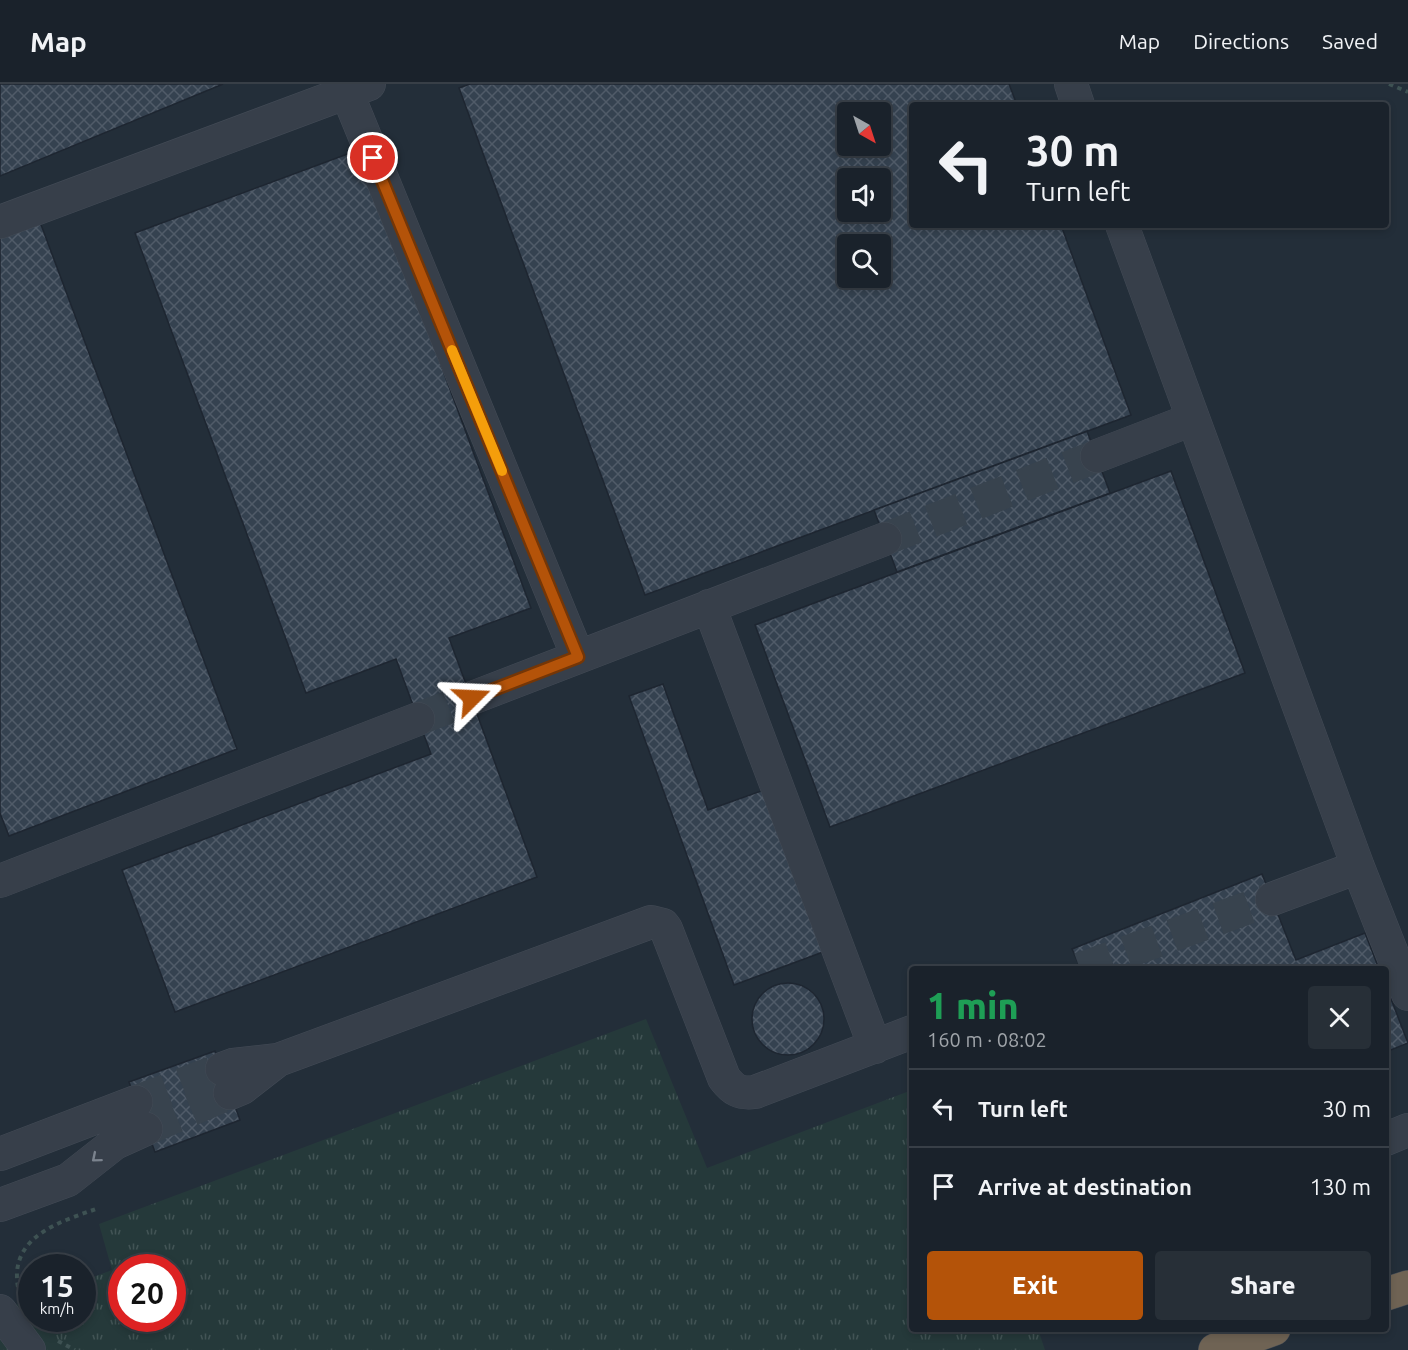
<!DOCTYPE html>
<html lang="en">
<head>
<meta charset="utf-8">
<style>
	body { margin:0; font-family:Ubuntu,sans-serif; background:#272f37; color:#f1f3f6; height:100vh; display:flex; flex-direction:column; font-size:22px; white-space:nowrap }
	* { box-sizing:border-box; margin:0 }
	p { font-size:20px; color:#9fa4a9 }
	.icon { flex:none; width:33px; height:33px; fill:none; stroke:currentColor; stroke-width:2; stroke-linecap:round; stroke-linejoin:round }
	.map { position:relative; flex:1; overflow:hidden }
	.details { position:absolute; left:909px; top:882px; width:480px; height:366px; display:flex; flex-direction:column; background:#1a222b; border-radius:6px; box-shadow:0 3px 9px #0003,0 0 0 2px #383f47 }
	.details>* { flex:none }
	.guide { position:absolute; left:909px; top:18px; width:480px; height:126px; border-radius:6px; box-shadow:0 3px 9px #0003,0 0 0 2px #383f47; background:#1a222b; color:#f1f3f6; overflow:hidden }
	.needle { width:39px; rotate:141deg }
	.buttons { position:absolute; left:837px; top:18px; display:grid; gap:12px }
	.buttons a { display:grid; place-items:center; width:54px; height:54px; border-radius:6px; background:#1a222b; box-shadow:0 3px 9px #0003,0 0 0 2px #383f47; font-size:30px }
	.speed { position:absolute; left:18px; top:1170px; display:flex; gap:12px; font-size:30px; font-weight:700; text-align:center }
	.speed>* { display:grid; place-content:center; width:78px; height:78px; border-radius:50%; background:#1a222b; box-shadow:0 3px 9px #0003,0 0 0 2px #383f47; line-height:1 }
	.speed small { font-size:15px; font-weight:400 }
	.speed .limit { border:9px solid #d22; background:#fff; color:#111 }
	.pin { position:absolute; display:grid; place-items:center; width:51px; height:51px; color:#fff; margin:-26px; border:3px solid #fff; border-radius:50%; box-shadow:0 2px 6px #0007 }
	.me { position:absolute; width:66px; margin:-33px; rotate:69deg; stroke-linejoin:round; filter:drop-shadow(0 0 4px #0008) }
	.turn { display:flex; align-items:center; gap:21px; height:126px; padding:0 18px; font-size:27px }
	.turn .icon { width:78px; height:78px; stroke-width:2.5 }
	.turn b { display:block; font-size:42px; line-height:51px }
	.round { display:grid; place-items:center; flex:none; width:63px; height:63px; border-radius:6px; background:#272f37 }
	.head { display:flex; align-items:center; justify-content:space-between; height:102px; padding:0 18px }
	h1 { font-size:36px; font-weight:800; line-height:45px; color:#1e9e55 }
	.cta { display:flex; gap:12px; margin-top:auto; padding:12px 18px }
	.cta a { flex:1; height:69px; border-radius:6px; background:#b45309; color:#fff; font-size:24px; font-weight:800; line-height:69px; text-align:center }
	.cta a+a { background:#272f37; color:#f1f3f6 }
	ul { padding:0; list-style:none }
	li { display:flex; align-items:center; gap:18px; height:78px; padding:0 18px; border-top:2px solid #383f47 }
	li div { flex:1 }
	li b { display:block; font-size:22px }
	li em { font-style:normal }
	header { display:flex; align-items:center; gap:36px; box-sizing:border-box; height:84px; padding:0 30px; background:#1a222b; border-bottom:2px solid #383f47 }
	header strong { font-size:28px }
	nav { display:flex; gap:33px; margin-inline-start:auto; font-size:21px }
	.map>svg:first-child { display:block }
	.grass { fill:url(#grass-tufts); fill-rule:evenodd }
	.building { fill:url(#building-cross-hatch); stroke:#1e2631; stroke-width:1.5; fill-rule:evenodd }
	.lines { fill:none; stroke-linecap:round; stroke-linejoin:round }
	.minor-tunnel { stroke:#38434e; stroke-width:33; stroke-dasharray:33 16; stroke-linecap:butt }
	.minor-casing { stroke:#434b56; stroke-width:34 }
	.highway-casing { stroke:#424a55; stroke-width:34 }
	.path { stroke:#3e5253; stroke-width:4; stroke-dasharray:4.5 4.5; stroke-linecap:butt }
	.minor { stroke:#373f4a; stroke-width:33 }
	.highway { stroke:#6f6354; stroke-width:33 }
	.oneway { stroke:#7b838e }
	.route-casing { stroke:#753606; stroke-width:15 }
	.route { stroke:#b45309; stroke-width:10 }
	.slow { stroke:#f59e0b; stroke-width:10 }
</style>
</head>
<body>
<header>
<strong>Map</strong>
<nav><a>Map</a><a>Directions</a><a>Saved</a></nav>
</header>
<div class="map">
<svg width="1408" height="1266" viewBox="0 0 1408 1266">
	<defs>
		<pattern id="grass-tufts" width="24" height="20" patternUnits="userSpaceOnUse" patternTransform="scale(1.5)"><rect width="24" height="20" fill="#25393a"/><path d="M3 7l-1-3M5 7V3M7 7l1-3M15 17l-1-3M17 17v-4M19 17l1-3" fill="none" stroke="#425455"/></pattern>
		<pattern id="building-cross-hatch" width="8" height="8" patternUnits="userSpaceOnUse" patternTransform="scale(1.5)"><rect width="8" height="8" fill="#354250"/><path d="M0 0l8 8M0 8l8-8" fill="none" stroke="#505b68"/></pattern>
	</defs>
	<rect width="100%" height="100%" fill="#232e39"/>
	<path class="grass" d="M646,935L707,1084L912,1006V1245H1038L1045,1266H0V1227L31,1215L32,1234H82L83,1197L112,1186L99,1140ZM122,1184H172V1234H122Z"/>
	<path class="building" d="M0,0H223L0,92Z
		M470,0H1009L1017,21H912V141H1061L1131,331L645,511L459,4ZM848,28H880V62H848ZM848,94H880V128H848ZM848,160H880V194H848Z
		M361,65L531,524L449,554L537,793L175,928L122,786L431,670L396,575L306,609L135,149Z
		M40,138L237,665L9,752L0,729V153Z
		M1087,347L1110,409L897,488L874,426Z
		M1171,387L1245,589L830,743L755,541Z
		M663,600L708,726L764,706L823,868L734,901L629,612Z
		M1262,790L1296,876L1365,849L1379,885H1081L1072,865Z
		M752 935a36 36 0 1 1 72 0a36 36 0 1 1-72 0Z
		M1386,902L1408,959L1386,968Z
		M215,967L240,1036L155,1068L129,998Z"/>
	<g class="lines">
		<path class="minor-tunnel" d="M885,455L1097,372
			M418,635L472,614
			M1080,885L1272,815
			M136,1018L222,985
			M146,1045L230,1009"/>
		<g class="minor-casing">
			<path id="minor" d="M1071,0L1078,21
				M347,9L578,573
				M0,138L369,0
				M1122,141L1358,783L1408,910
				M1097,372L1193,335
				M709,522L875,963
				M472,614L885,455
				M0,797L418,635
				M1272,815L1358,783
				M222,985L233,981L278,976L651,838L663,841L666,845L724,994C733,1006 740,1010 755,1008L912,948
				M230,1009L242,1004L278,976
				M1386,1055L1408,1046
				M0,1070L136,1018
				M0,1121L68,1096L115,1059L146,1045
				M0,1227L29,1266"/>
		</g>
		<g class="highway-casing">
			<path id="highway" d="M1386,1210L1408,1203
				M1215,1266L1274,1245"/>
		</g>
		<path class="path" d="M1389,0L1408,8
			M18,1203C9,1153 59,1138 96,1125
			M58,1257L75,1266"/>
		<use href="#minor" class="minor"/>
		<use href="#highway" class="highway"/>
	</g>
	<defs><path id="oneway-chevron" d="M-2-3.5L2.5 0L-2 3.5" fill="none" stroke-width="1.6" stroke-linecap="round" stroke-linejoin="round" transform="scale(1.5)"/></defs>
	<use class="oneway" href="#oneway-chevron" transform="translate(96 1074) rotate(140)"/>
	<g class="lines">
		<g class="route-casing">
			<path id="route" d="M373,74L578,573L472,614"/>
		</g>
		<use href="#route" class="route"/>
		<path class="slow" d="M452,266L502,387"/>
	</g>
</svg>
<div class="buttons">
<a><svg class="needle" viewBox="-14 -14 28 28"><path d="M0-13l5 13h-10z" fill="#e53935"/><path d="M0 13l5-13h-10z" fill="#9fa4a9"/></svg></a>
<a><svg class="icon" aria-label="sound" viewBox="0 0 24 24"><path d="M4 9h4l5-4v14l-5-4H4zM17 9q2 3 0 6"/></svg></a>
<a><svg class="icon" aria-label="search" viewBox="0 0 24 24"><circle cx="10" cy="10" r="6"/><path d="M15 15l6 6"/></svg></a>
</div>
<div class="speed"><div>15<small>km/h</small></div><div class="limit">20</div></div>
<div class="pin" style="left:373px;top:74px;background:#d93025"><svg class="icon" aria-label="arrive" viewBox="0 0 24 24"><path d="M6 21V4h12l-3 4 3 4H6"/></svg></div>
<svg class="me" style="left:472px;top:614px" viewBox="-20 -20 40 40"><path d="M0-17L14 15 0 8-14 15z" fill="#b45309" stroke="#fff" stroke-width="4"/></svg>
<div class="guide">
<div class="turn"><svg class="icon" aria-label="left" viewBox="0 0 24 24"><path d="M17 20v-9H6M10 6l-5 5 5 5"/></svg><div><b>30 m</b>Turn left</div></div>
</div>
<section class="details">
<div class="head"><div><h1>1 min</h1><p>160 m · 08:02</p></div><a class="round"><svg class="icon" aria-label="close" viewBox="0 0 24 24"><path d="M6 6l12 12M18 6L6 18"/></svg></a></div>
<ul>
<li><svg class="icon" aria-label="left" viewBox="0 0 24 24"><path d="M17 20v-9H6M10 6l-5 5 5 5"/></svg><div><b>Turn left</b></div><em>30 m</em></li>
<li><svg class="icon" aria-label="arrive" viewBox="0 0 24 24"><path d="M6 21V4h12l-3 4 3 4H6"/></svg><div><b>Arrive at destination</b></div><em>130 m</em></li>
</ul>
<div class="cta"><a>Exit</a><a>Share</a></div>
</section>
</div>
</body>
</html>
